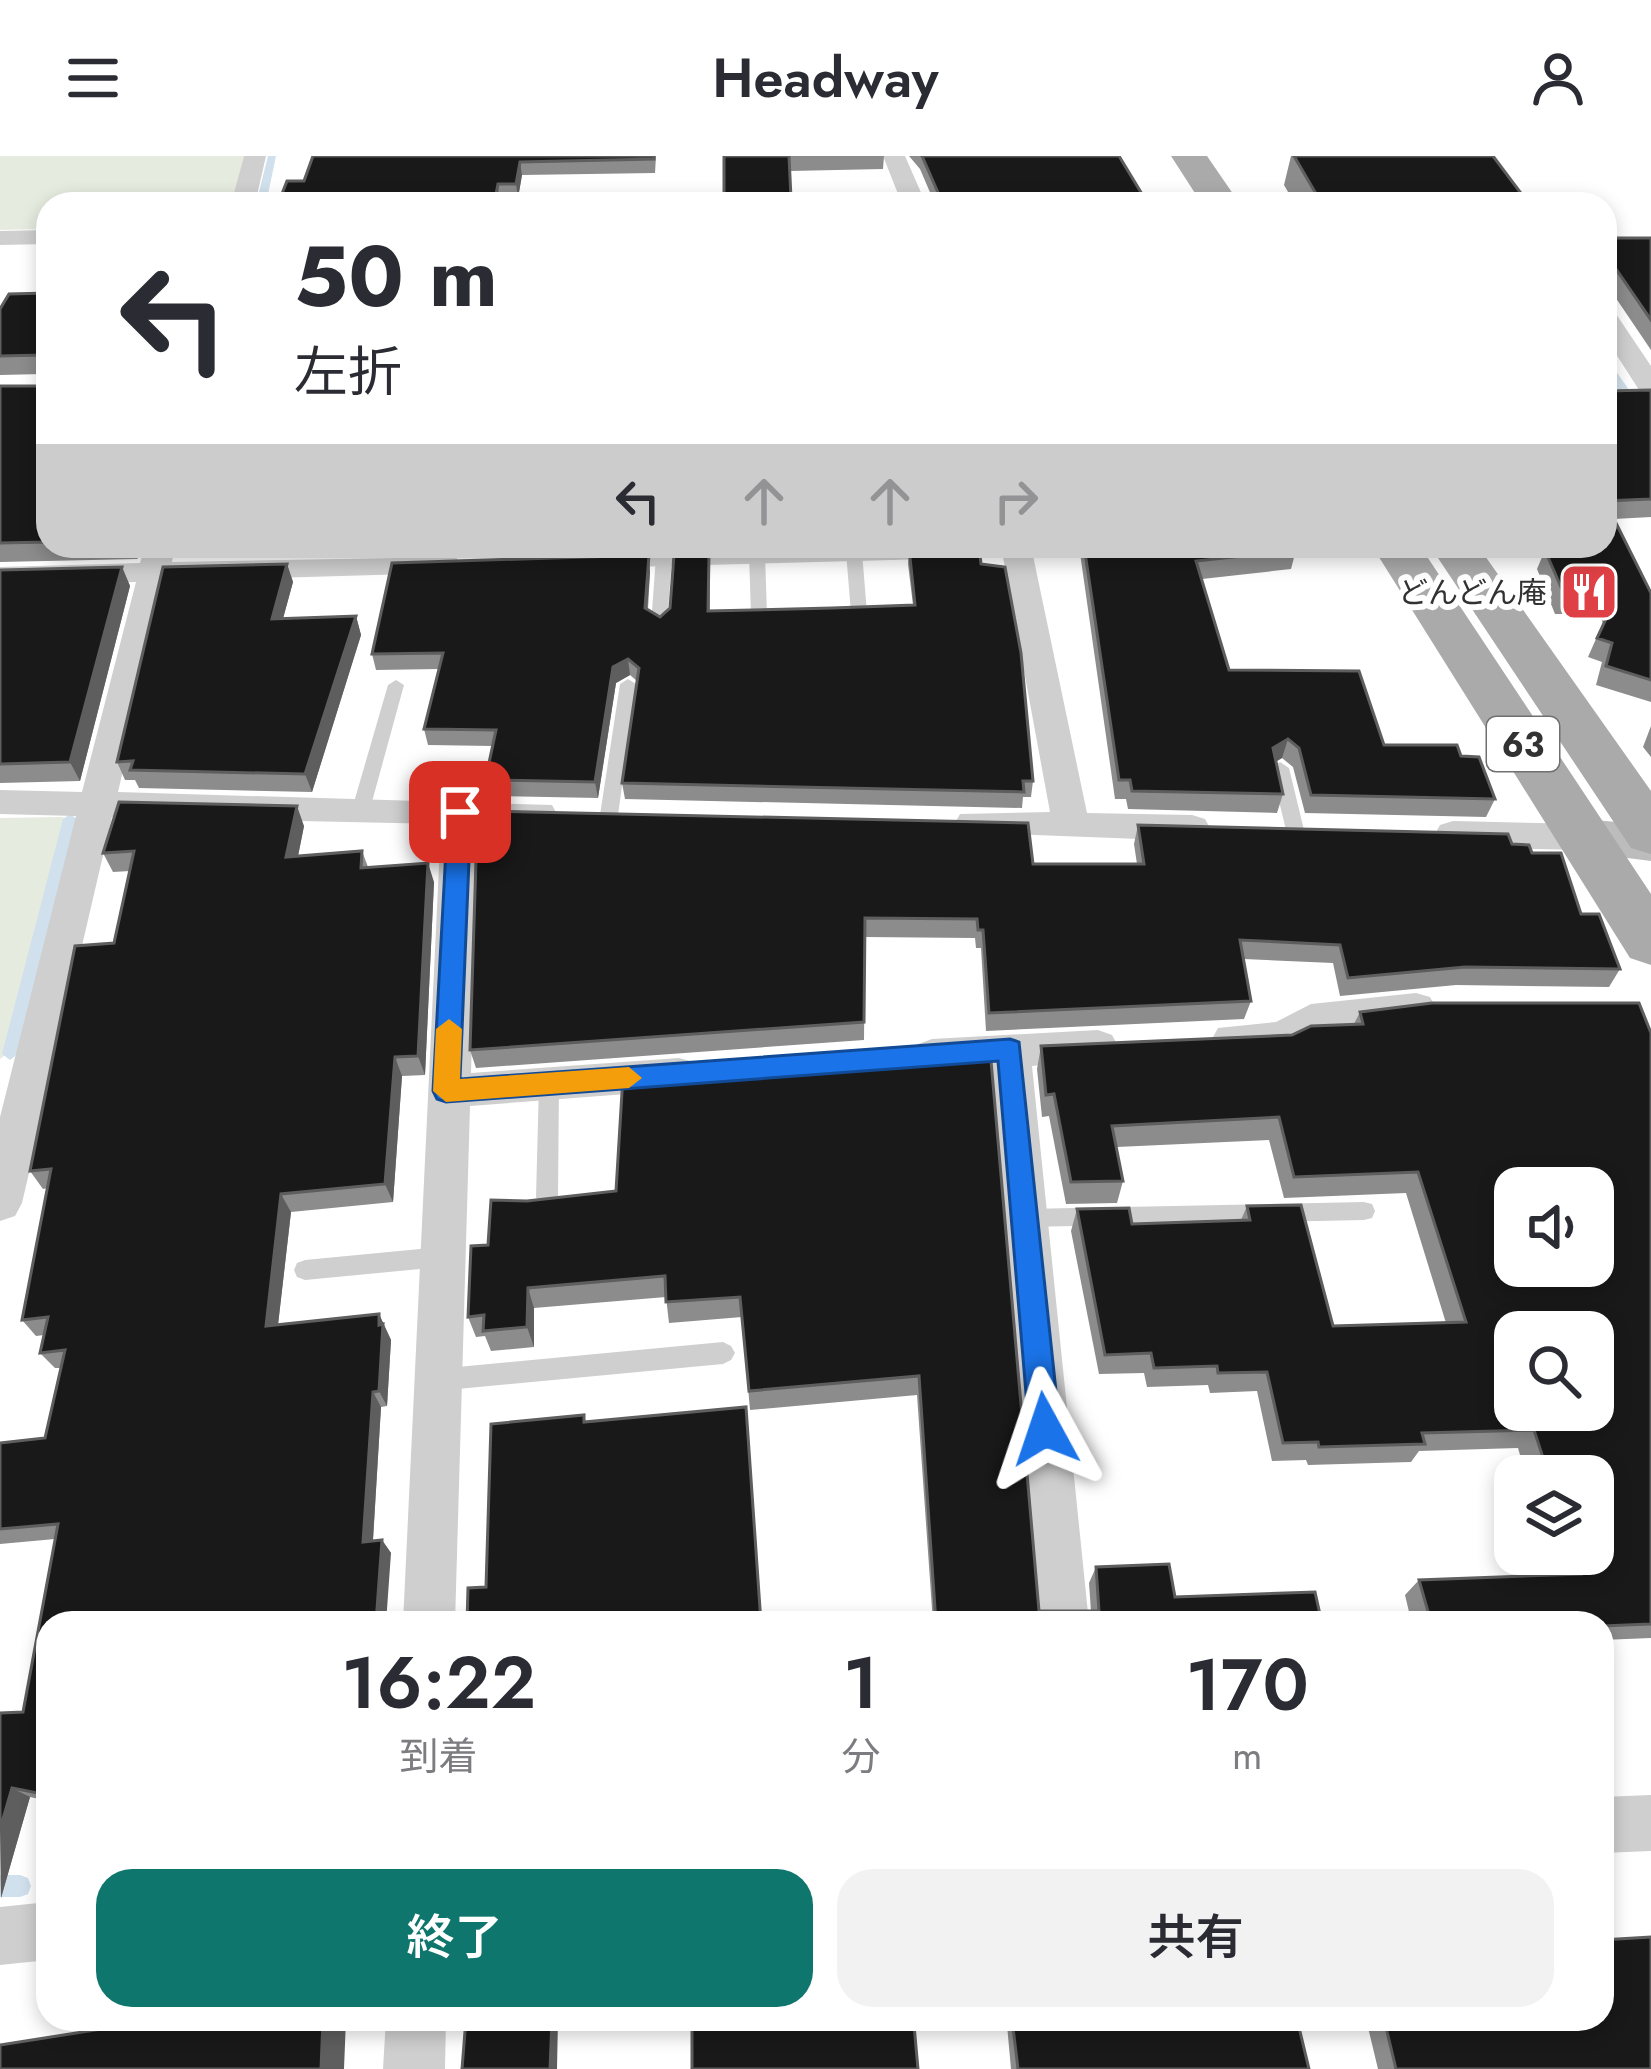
<!DOCTYPE html>
<html lang="ja">
<head>
<meta charset="utf-8">
<style>
	body { margin:0; font-family:Jost,"Noto Sans JP",sans-serif; background:#f2f2f3; color:#2b2b33; height:100vh; display:flex; flex-direction:column; font-size:45px; white-space:nowrap }
	* { box-sizing:border-box; margin:0 }
	p { font-size:39px; color:#7c7c81 }
	.icon { flex:none; width:66px; height:66px; fill:none; stroke:currentColor; stroke-width:2; stroke-linecap:round; stroke-linejoin:round }
	.map { position:relative; flex:1; overflow:hidden }
	.sheet { position:absolute; left:36px; top:1455px; width:1578px; height:420px; display:flex; flex-direction:column; background:#fff; border-radius:36px; box-shadow:0 6px 18px #0003 }
	.sheet>* { flex:none }
	.guide { position:absolute; left:36px; top:36px; width:1581px; height:366px; border-radius:36px; box-shadow:0 6px 18px #0003; background:#fff; color:#2b2b33; overflow:hidden }
	.controls { position:absolute; left:1494px; top:1011px; display:grid; gap:24px }
	.controls a { display:grid; place-items:center; width:120px; height:120px; border-radius:24px; background:#fff; box-shadow:0 6px 18px #0003; font-size:60px }
	.pin { position:absolute; display:grid; place-items:center; width:102px; height:102px; color:#fff; margin:-51px; border-radius:24px; box-shadow:0 6px 18px #0006 }
	.me { position:absolute; width:132px; margin:-66px; rotate:355deg; stroke-linejoin:round; filter:drop-shadow(0 0 9px #0008) }
	.turn { display:flex; align-items:center; gap:42px; height:252px; padding:0 60px; font-size:54px }
	.turn .icon { width:156px; height:156px; stroke-width:2.5 }
	.turn b { display:block; font-size:84px; line-height:102px }
	.lanes { display:flex; align-items:center; height:114px; padding:0 60px; background:#0003; justify-content:center; gap:60px; direction:ltr }
	.lanes .off { opacity:.35 }
	.eta { display:flex; justify-content:space-evenly; align-items:center; height:204px; text-align:center }
	.eta b { font-size:72px; font-weight:600; line-height:84px }
	.button { display:flex; gap:24px; margin-top:auto; padding:24px 60px }
	.button a { flex:1; height:138px; border-radius:36px; background:#0f766e; color:#fff; font-size:48px; font-weight:600; line-height:138px; text-align:center }
	.button a+a { background:#f2f2f3; color:#2b2b33 }
	header { display:flex; justify-content:space-between; align-items:center; height:156px; padding:0 60px; background:#fff; font-size:54px; font-weight:600 }
	.map>svg:first-child { display:block }
	.green { fill:#e5ebdf }
	.lines { fill:none; stroke-linecap:round; stroke-linejoin:round }
	.stream { fill:#d0e0ec; fill-rule:evenodd }
	.lane { fill:#cfcfcf; fill-rule:evenodd }
	.street { fill:#cfcfcf; fill-rule:evenodd }
	.secondary { fill:#bcbcbc; fill-rule:evenodd }
	.primary { fill:#aaa; fill-rule:evenodd }
	.wall { fill:#8c8c8c }
	.shaded-wall { fill:#5e5e5e }
	.building { fill:#191919; stroke:#5e5e5e; stroke-width:3; fill-rule:evenodd }
	.route { fill:#1a73e8; stroke:#114b97; stroke-width:3 }
	.slow { fill:#f59e0b }
	.labels { text-anchor:middle; dominant-baseline:central; stroke-width:12; stroke-linejoin:round; paint-order:stroke }
	.far-poi-label { font-size:30px; fill:#323232; stroke:#fff; text-anchor:end }
	.shield { fill:#fff; stroke:#707070; stroke-width:3 }
	.shield-label { font-size:33px; font-weight:bold; fill:#323232 }
</style>
</head>
<body>
<header><svg class="icon" aria-label="menu" viewBox="0 0 24 24"><path d="M4 6h16M4 12h16M4 18h16"/></svg>Headway<svg class="icon" aria-label="person" viewBox="0 0 24 24"><circle cx="12" cy="8" r="4"/><path d="M4 21q1-7 8-7t8 7"/></svg></header>
<div class="map">
<svg width="1651" height="1913" viewBox="0 0 1651 1913">
	<rect width="100%" height="100%" fill="#fff"/>
	<path class="green" d="M0,0H244L232,48H48V73L0,74Z
		M62,661L67,663L5,899L0,903V662Z"/>
	<g class="lines">
		<path class="stream" d="M268,0H276L266,48H256Z
			M1605,211H1613L1651,265V276L1647,275L1605,215Z
			M70,658L77,663L18,898L10,904L2,898L63,663Z
			M0,1719H20L28,1722L31,1730L28,1738L20,1741H0Z"/>
		<path class="lane" d="M854,391L862,396L867,457L859,462L851,457L846,396Z
			M757,393L765,398L767,459L759,464L751,459L749,398Z
			M664,396L672,401L667,468L659,473L651,468L656,401Z
			M628,523L636,528L618,659L609,665L600,659L620,528Z
			M396,524L404,529L370,653L361,659L352,653L388,529Z
			M1280,606L1289,612L1304,674L1295,680L1286,674L1271,612Z
			M549,920L556,922L559,928L558,1041L555,1048L547,1050L539,1048L536,1041L539,928L542,922Z
			M1364,1046L1372,1048L1375,1055L1372,1062L1364,1064L1026,1071L1018,1069L1015,1062L1018,1055L1026,1053Z
			M441,1091L449,1094L452,1101L449,1108L441,1111L305,1124L297,1121L294,1114L297,1107L305,1104Z
			M723,1186L731,1190L735,1197L731,1204L723,1208L437,1235L429,1232L425,1224L429,1216L437,1213Z"/>
		<path class="street" d="M244,0H266L255,48H231Z
			M883,0H905L926,48H902Z
			M48,74V88L0,89V75Z
			M1605,153L1614,155L1651,210V239L1641,237L1605,181Z
			M145,390H175L172,406L456,401L460,408L445,417L167,425L118,636L552,649L557,658L552,667L478,669L471,917L679,902L694,906L700,918L694,930L679,934L470,950L455,1467H403L441,668L112,661L22,1047L15,1060L0,1065V961L76,660L0,658V634L82,636L136,426L0,429V411L140,407Z
			M725,390H1031L1087,657L1192,659L1205,663L1210,672L1205,681L1192,685L960,676L955,667L960,658L1050,656L1003,401L591,412L576,403L591,394Z
			M1453,665L1583,668L1596,672L1601,681L1596,690L1583,694L1453,691L1440,687L1435,678L1440,669Z
			M1416,837L1430,841L1436,852L1430,863L1416,867L1320,878L1283,897L1232,899L1218,894L1212,883L1218,872L1276,866L1311,848Z
			M1098,874L1112,879L1118,890L1112,901L1032,910L1089,1467H1037L991,912L932,915L918,910L912,899L918,888L932,883Z
			M1651,1639V1695L1602,1697V1641Z
			M48,1746V1804L0,1809V1751Z
			M386,1863H446L445,1913H383Z"/>
		<path class="secondary" d="M1583,663L1651,669V705L1565,694L1557,681L1565,668Z"/>
		<path class="primary" d="M1171,0H1207L1240,48H1202Z
			M1372,390H1420L1651,738V809L1630,802Z
			M1430,390H1478L1651,635V698L1631,692Z"/>
	</g>
	<path class="wall" d="M313,0H656L655,17L522,19L518,42H500L499,48H278L304,25Z
		M724,0H884L883,13L790,15L791,48H724Z
		M909,0H1119L1148,48H935L920,13Z
		M1291,0H1493L1529,48H1295L1284,29Z
		M1651,82V194L1605,126V97Z
		M48,137V390H143L137,403L0,406V230H43V218L0,219V153Z
		M1651,234V361L1614,363L1651,437V546L1596,529L1602,506L1588,501L1603,467L1598,458H1555L1537,413L1545,394H1559L1556,390H1605V235Z
		M173,390H572L177,401Z
		M1079,390H1295L1296,394L1291,413L1202,423L1229,514L1384,589L1461,600L1495,643L1486,661L1305,657L1293,611L1282,602L1276,606L1283,638L1277,657L1128,653L1126,643H1115Z
		M909,392L981,408L1033,625L1031,641H1023L1022,652L625,643L622,627L637,525L630,519L616,527L598,642L494,640L489,637L486,621L492,590L428,589L424,573L439,513L376,514L372,498L650,416L648,453L660,461L710,414V455L913,449L908,408Z
		M287,408L293,426L283,462L356,460L361,479L312,636L139,632L135,624H125L117,606Z
		M122,411L130,430L80,625L0,627V414Z
		M1651,570V601L1643,591Z
		M1138,669L1512,688L1532,697L1581,758L1620,813L1609,831L1456,829L1340,840L1333,807L1244,803L1251,845L1244,863L986,875L981,792H976L975,782L865,781L864,884L476,912L470,894L476,704L1137,708L1134,688Z
		M304,670L298,700L362,695L368,711L434,726L425,919L402,920L393,1046L291,1056L278,1169L379,1158L391,1184L387,1250L381,1251L373,1385L382,1384L391,1397L48,1467V1645L30,1641L1,1742L0,1559L23,1556L55,1383L0,1388V1287L45,1282L61,1212H55L40,1197L44,1179L36,1180L22,1164L48,1032L43,1033L30,1015L114,787L130,715L113,716L103,697Z
		M1360,856L1651,877V1482L1602,1484V1467H933L917,1239L750,1254L742,1161L669,1167L666,1141L534,1152V1191L491,1195L485,1180L476,1181L468,1161L488,1089L527,1045L616,1035L990,893L1039,1455H1091L1089,1427L1096,1411L1175,1441L1321,1463L1410,1460L1405,1439L1419,1424L1558,1419L1551,1398H1593V1320H1526L1518,1292L1419,1295L1411,1306L1308,1309L1306,1304L1272,1305L1257,1235L1210,1237L1208,1229L1147,1231L1144,1217L1099,1218L1071,1075L1077,1053L1132,1068L1241,1064L1247,1050L1333,1170L1446,1167L1406,1037L1284,1042L1269,984L1117,991L1123,1025L1117,1047L1066,1048L1049,960L1042,961L1037,913L1041,890L1292,879L1354,868Z
		M692,1863H1297L1309,1913H1011L1007,1869L915,1875Z
		M1366,1863H1602L1651,1913H1378Z"/>
	<path class="shaded-wall" d="M520,6L522,19L518,42L516,28Z
		M498,28L499,48H494Z
		M131,390H143L137,403Z
		M649,399L650,416L646,468L645,452Z
		M287,408L293,426L278,481L272,463Z
		M122,411L130,430L80,625L70,606Z
		M356,460L361,479L312,636L305,618Z
		M628,503L630,519L616,527L598,642L595,626L613,511Z
		M1288,583L1282,602L1267,610L1273,592Z
		M297,650L304,670L294,720L286,701Z
		M428,707L434,726L425,919L418,900Z
		M395,901L402,920L393,1046L385,1028Z
		M281,1038L291,1056L276,1186L266,1170Z
		M528,1132L534,1152V1191L527,1171Z
		M379,1158L391,1184L387,1250L379,1235Z
		M373,1236L381,1251L372,1399L363,1386Z
		M382,1384L391,1397L386,1467H376Z
		M12,1632L30,1641L1,1742L0,1673Z
		M323,1863H346L344,1913H321Z
		M552,1863H558L557,1913H550Z"/>
	<path class="building" d="M313,0H654V3L520,6L516,28H498L494,48H278L287,25H304Z
		M724,0H789L791,42L724,43Z
		M922,0H1119L1148,48H943Z
		M1294,0H1493L1529,48H1322Z
		M1605,82H1651V164L1605,97Z
		M48,137V386L0,387V230H43V199L0,200V153L9,138Z
		M1651,234V343L1605,345L1651,437V524L1606,510L1612,487L1597,482L1613,448L1607,439L1564,438L1545,394L1580,395L1577,390H1605V235Z
		M979,390L981,408L1005,411L1021,497L1033,625H1023L1024,636L622,627L639,512L628,503L613,511L595,626L490,624L486,621L496,574L424,573L443,497L372,498L392,407L649,399L645,452L660,461L670,452L674,399L709,398L708,455L832,452L915,449L909,392Z
		M1084,390H1295L1296,394L1196,405L1229,514L1359,515L1384,589H1457L1461,600L1479,601L1495,643L1311,639L1299,592L1288,583L1273,592L1283,638L1132,635L1130,624H1119Z
		M287,408L272,463L356,460L305,618L130,614L133,605L117,606L163,411Z
		M122,411L70,606L0,608V414Z
		M119,646L297,650L286,701L362,695L361,712L428,707L418,900L395,901L385,1028L281,1038L266,1170L379,1158V1169L383,1168L379,1235L373,1236L363,1386L382,1384L376,1467H48V1639L12,1632L0,1673V1559L1,1557L23,1556L58,1368L0,1373V1287L45,1282L65,1194L40,1197L48,1161L22,1164L51,1013L30,1015L75,790L114,787L134,695L103,697Z
		M485,655L1028,667L1033,708H1144L1138,669L1508,678L1512,688L1529,689L1532,697H1561L1581,758H1599L1620,813L1465,811L1348,822L1340,789L1240,784L1251,845L989,857L983,774H978L977,763L865,762L864,866L470,894L476,704Z
		M1432,847H1639L1651,877V1468L1602,1470V1467H936L919,1220L749,1235L740,1141L666,1146L665,1120L528,1132L527,1171L483,1175L484,1159L468,1161L471,1090L488,1089L491,1044L527,1045L616,1035L623,920L990,893L1039,1455H1099L1096,1411L1169,1408L1175,1441L1315,1436L1321,1463L1429,1459L1419,1424L1581,1418L1575,1398H1593V1320H1549L1534,1274L1422,1277L1425,1288L1319,1291L1318,1286L1283,1287L1267,1216L1218,1217L1217,1210L1154,1212L1151,1197L1105,1199L1077,1053L1129,1052L1132,1068L1250,1064L1247,1050L1301,1049L1333,1170L1466,1166L1418,1016L1294,1021L1279,961L1112,970L1123,1025L1071,1026L1054,938L1046,939L1041,890L1292,879L1311,870L1363,868L1360,856ZM1515,1032H1593V1110H1515ZM1515,1176H1593V1254H1515Z
		M746,1251L761,1467H467L468,1432L486,1431L491,1268L584,1259V1266Z
		M1651,1781V1913H1396L1384,1863H1602V1784Z
		M165,1863H323L321,1913H0V1889Z
		M466,1863H552L550,1913H462Z
		M692,1863H1297L1309,1913H1018L1012,1863L914,1869L918,1913H692Z"/>
	<path class="route" d="M460,648L471,656L460,923L1010,883L1019,886L1060,1273L1056,1284L1045,1288L1033,1284L1029,1273L998,905L446,946L437,943L433,935L448,656Z"/>
	<path class="slow" d="M449,863L462,873L460,923L629,911L642,922L629,932L446,946L433,935L436,873Z"/>
	<defs>
		<g id="restaurant-square" transform="scale(3)"><rect x="-9" y="-9" width="18" height="18" rx="4" fill="#de4045" stroke="#fff"/><path d="M-5-6h1v4h1v-4h1v4h1v-4h1v5L-1.5 .5V6h-2V.5L-5-1ZM5-6V6H3V1.5H1.5Q1.5-4 5-6Z" fill="#fff"/></g>
	</defs>
	<g fill-rule="evenodd">
		<use href="#restaurant-square" x="1589" y="436"/>
	</g>
	<g class="labels">
		<g class="far-poi-label">
			<text x="1547" y="436">どんどん庵</text>
		</g>
		<rect class="shield" x="1487" y="561" width="72" height="54" rx="9"/>
		<g class="shield-label">
			<text x="1523" y="588">63</text>
		</g>
	</g>
</svg>
<div class="controls">
<a><svg class="icon" aria-label="sound" viewBox="0 0 24 24"><path d="M4 9h4l5-4v14l-5-4H4zM17 9q2 3 0 6"/></svg></a>
<a><svg class="icon" aria-label="search" viewBox="0 0 24 24"><circle cx="10" cy="10" r="6"/><path d="M15 15l6 6"/></svg></a>
<a><svg class="icon" aria-label="layers" viewBox="0 0 24 24"><path d="M12 4l9 5-9 5-9-5zM3 14l9 5 9-5"/></svg></a>
</div>
<div class="pin" style="left:460px;top:656px;background:#d93025"><svg class="icon" aria-label="arrive" viewBox="0 0 24 24"><path d="M6 21V4h12l-3 4 3 4H6"/></svg></div>
<svg class="me" style="left:1045px;top:1273px" viewBox="-20 -20 40 40"><path d="M0-17L14 15 0 8-14 15z" fill="#1a73e8" stroke="#fff" stroke-width="4"/></svg>
<div class="guide">
<div class="turn"><svg class="icon" aria-label="left" viewBox="0 0 24 24"><path d="M17 20v-9H6M10 6l-5 5 5 5"/></svg><div><b>50 m</b>左折</div></div>
<div class="lanes"><svg class="icon" aria-label="left" viewBox="0 0 24 24"><path d="M17 20v-9H6M10 6l-5 5 5 5"/></svg><svg class="icon off" aria-label="ahead" viewBox="0 0 24 24"><path d="M12 20V5M6 11l6-6 6 6"/></svg><svg class="icon off" aria-label="ahead" viewBox="0 0 24 24"><path d="M12 20V5M6 11l6-6 6 6"/></svg><svg class="icon off" aria-label="right" viewBox="0 0 24 24"><path d="M7 20v-9h11M14 6l5 5-5 5"/></svg></div>
</div>
<section class="sheet">
<div class="eta">
<div><b>16:22</b><p>到着</p></div>
<div><b>1</b><p>分</p></div>
<div><b>170</b><p>m</p></div>
</div>
<div class="button"><a>終了</a><a>共有</a></div>
</section>
</div>
</body>
</html>
